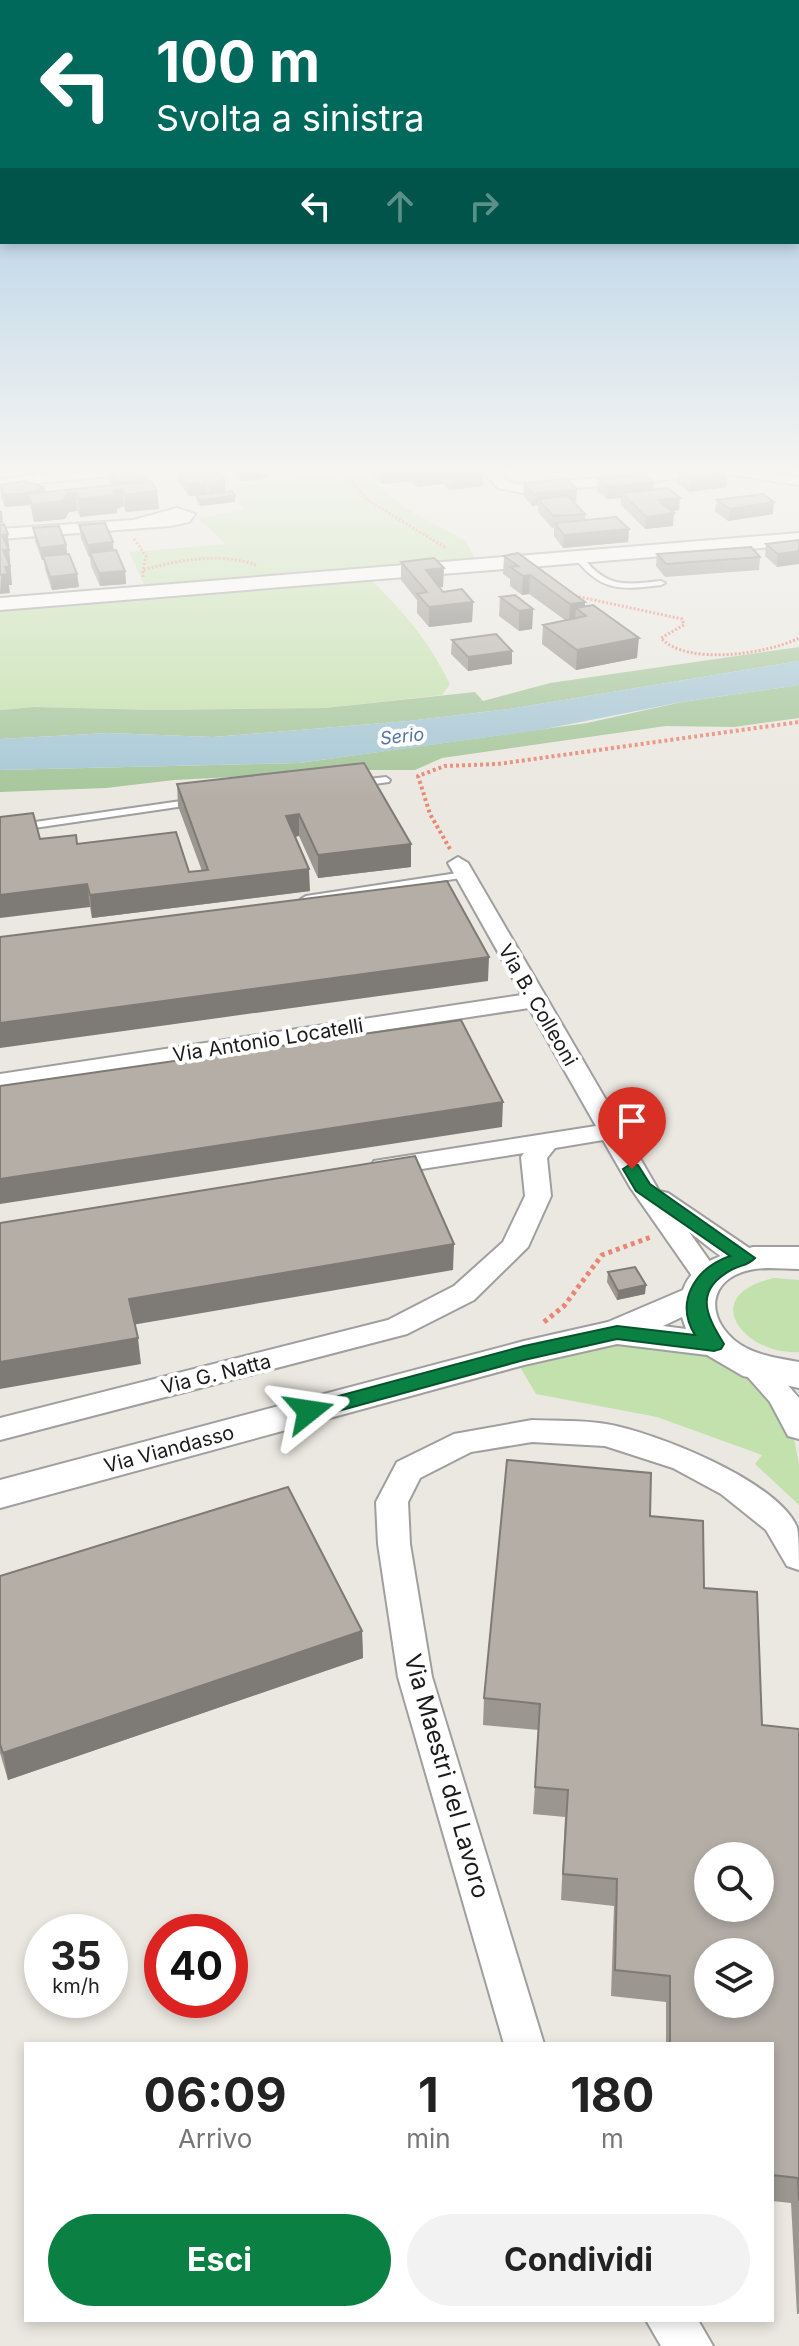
<!DOCTYPE html>
<html lang="it">
<head>
<meta charset="utf-8">
<style>
	body { margin:0; font-family:Inter,sans-serif; background:#f2f2f2; color:#222; height:100vh; display:flex; flex-direction:column; font-size:30px; white-space:nowrap }
	* { box-sizing:border-box; margin:0 }
	p { font-size:26px; color:#767676 }
	.icon { flex:none; width:44px; height:44px; fill:none; stroke:currentColor; stroke-width:2; stroke-linecap:round; stroke-linejoin:round }
	.map { position:relative; flex:1; overflow:hidden }
	.drawer { position:absolute; left:24px; top:2042px; width:750px; height:280px; display:flex; flex-direction:column; background:#fff; border-radius:0px; box-shadow:0 4px 12px #0003 }
	.drawer>* { flex:none }
	.banner { position:absolute; left:0px; top:0px; width:800px; height:244px; box-shadow:0 4px 12px #0003; background:#00695c; color:#fff; overflow:hidden }
	.controls { position:absolute; left:694px; top:1842px; display:grid; gap:16px }
	.controls a { display:grid; place-items:center; width:80px; height:80px; border-radius:50%; background:#fff; box-shadow:0 4px 12px #0003; font-size:40px }
	.speed { position:absolute; left:24px; top:1914px; display:flex; gap:16px; font-size:40px; font-weight:700; text-align:center }
	.speed>* { display:grid; place-content:center; width:104px; height:104px; border-radius:50%; background:#fff; box-shadow:0 4px 12px #0003; line-height:1 }
	.speed small { font-size:20px; font-weight:400 }
	.speed .limit { border:12px solid #d22; background:#fff; color:#111 }
	.pin { position:absolute; display:grid; place-items:center; width:68px; height:68px; color:#fff; margin:-82px -34px; border-radius:50% 50% 50% 0; rotate:-45deg; box-shadow:0 0 8px #0007 }
	.pin .icon { rotate:45deg }
	.me { position:absolute; width:88px; margin:-44px; rotate:75deg; stroke-linejoin:round; filter:drop-shadow(0 0 6px #0008) }
	.turn { display:flex; align-items:center; gap:28px; height:168px; padding:0 24px; font-size:36px }
	.turn .icon { width:104px; height:104px; stroke-width:2.5 }
	.turn b { display:block; font-size:56px; line-height:68px }
	.lanes { display:flex; align-items:center; height:76px; padding:0 24px; background:#0003; justify-content:center; gap:40px; direction:ltr }
	.lanes .off { opacity:.35 }
	.eta { display:flex; justify-content:space-evenly; align-items:center; height:136px; text-align:center }
	.eta b { font-size:48px; font-weight:700; line-height:56px }
	.primary-button { display:flex; gap:16px; margin-top:auto; padding:16px 24px }
	.primary-button a { flex:1; height:92px; border-radius:48px; background:#0b8043; color:#fff; font-size:32px; font-weight:700; line-height:92px; text-align:center }
	.primary-button a+a { background:#f2f2f2; color:#222 }
	.map>svg:first-child { display:block }
	.grass { fill:#c3e1ac }
	.forest { fill:#a5c69a }
	.water { fill:#a6c7d5 }
	.lines { fill:none; stroke-linecap:round; stroke-linejoin:round }
	.service-casing { stroke:#9f9f9f; stroke-width:4 }
	.minor-casing { stroke:#9f9f9f; stroke-width:4 }
	.tertiary-casing { stroke:#9f9f9f; stroke-width:4 }
	.path-far2 { stroke:#e98774; stroke-width:3; stroke-dasharray:2 2; stroke-linecap:butt }
	.path-far1 { stroke:#e98774; stroke-width:4; stroke-dasharray:3 3; stroke-linecap:butt }
	.path { stroke:#e98774; stroke-width:5; stroke-dasharray:4 4; stroke-linecap:butt }
	.service { fill:#fff; fill-rule:evenodd }
	.minor { fill:#fff; fill-rule:evenodd }
	.tertiary { fill:#fff; fill-rule:evenodd }
	.wall { fill:#9b9690 }
	.shaded-wall { fill:#7e7a75 }
	.building { fill:#b4aea7; stroke:#7e7a75; stroke-width:2; fill-rule:evenodd }
	.route { fill:#0b8043; stroke:#07532c; stroke-width:2 }
	.labels { text-anchor:middle; dominant-baseline:central; stroke-width:8; stroke-linejoin:round; paint-order:stroke }
	.far-water-label { font-size:18px; font-style:italic; fill:#53749f; stroke:#fff }
	.street-label { font-size:20px; fill:#1b1b1b; stroke:#fff }
	.near-street-label { font-size:24px; fill:#1b1b1b; stroke:#fff }
</style>
</head>
<body>
<div class="map">
<svg width="799" height="2346" viewBox="0 0 799 2346">
	<rect width="100%" height="100%" fill="#ebe8e1"/>
	<path class="grass" d="M319,469H350L381,488L405,508L466,541L481,570L370,579C405,613 428,640 450,684L442,695L325,708L157,710L34,707L0,710V598L145,586L129,552L226,544L198,518L245,510L229,488L304,476Z
		M774,1278L799,1280V1352C746,1356 695,1296 774,1278Z
		M621,1344L716,1355L787,1403L799,1464V1505L755,1464L762,1455L657,1417L536,1394L517,1362Z"/>
	<path class="forest" d="M799,647V661L509,709L408,721L213,737L108,733L0,739V710L34,707L157,710L325,708L475,692L483,701L550,683Z
		M799,685V718L734,727L666,726L442,758L415,770H368L174,780L106,788L0,792V770L299,763L587,723L682,702Z"/>
	<path class="water" d="M799,661V685L682,702L540,730L299,763L0,770V739L108,733L213,737L408,721L509,709Z"/>
	<g class="lines">
		<g class="service-casing">
			<path id="service" d="M576,556H582C606,588 624,585 661,581L665,583L661,585C622,590 601,592 575,558Z
				M386,777L390,780L389,782L360,786L356,783L360,780Z
				M195,799L200,802L198,804L0,833V827Z
				M464,872L467,873V877L306,902L301,899L306,896Z"/>
		</g>
		<g class="minor-casing">
			<path id="minor" d="M95,469H145L138,473L0,487V479Z
				M481,469H496L508,482L523,485L691,469H745L799,477V485L729,474L523,493L498,488Z
				M177,508L195,514L189,522L170,526L0,539V529L133,520Z
				M458,857L468,863L659,1191L668,1193L755,1252L759,1258L755,1264C731,1271 708,1245 689,1232L721,1277L717,1283L707,1286L697,1283L630,1187L603,1140L555,1148L547,1158L551,1196L528,1247L474,1300L407,1334L0,1440V1418L388,1320L454,1286L503,1242L525,1196L521,1157L524,1153L383,1175L374,1173L370,1167L374,1161L596,1126L529,1008L0,1088V1074L522,995L448,863Z
				M754,1357L772,1367L799,1398V1439L788,1436L770,1402L739,1367L744,1360Z
				M532,1420C556,1421 582,1420 606,1424C654,1432 776,1480 797,1527C799,1538 799,1557 799,1570L787,1566L766,1530L721,1494L673,1468L605,1446L532,1442L471,1452L420,1478L408,1502L410,1544L432,1677L544,2044H504L398,1677L378,1544L376,1502L397,1462L454,1434Z
				M646,2320H698L713,2346H661Z"/>
		</g>
		<g class="tertiary-casing">
			<path id="tertiary" d="M799,533V545L0,610V598Z
				M753,1247H799V1269C785,1269 769,1267 755,1269C712,1275 702,1312 734,1340C752,1355 777,1358 799,1362V1388L743,1376L707,1355L617,1344L524,1365L0,1508V1480L524,1341L608,1322L683,1290C693,1260 726,1254 753,1247ZM682,1317L686,1329L663,1326Z"/>
		</g>
		<path class="path-far2" d="M338,469L347,475L366,499L446,548
			M134,539L146,556L143,570
			M143,577V570C178,560 221,552 256,565
			M571,595L682,619L684,625L661,638C686,666 768,654 799,638"/>
		<path class="path-far1" d="M450,849L430,814L418,776L445,766L498,764L799,722"/>
		<path class="path" d="M544,1322L564,1306L602,1255L651,1237"/>
		<use href="#service" class="service"/>
		<use href="#minor" class="minor"/>
		<use href="#tertiary" class="tertiary"/>
	</g>
	<path class="wall" d="M108,469L147,482L159,509L126,512L123,506L117,509V513L80,517L77,511L69,512L65,519L34,522L30,505L5,507L1,498L0,485L44,487L45,492L112,485L109,481Z
		M176,469H196L197,470V469H216L225,480V492L235,502L200,506L197,501L196,496H189L177,480Z
		M232,469H275V473L259,480L241,481Z
		M373,469H483V486L449,490L443,484L417,487L411,481L382,484L373,475Z
		M664,469H720L727,475L726,487L689,492L677,483L678,472L670,473Z
		M598,479L653,490L679,510L671,511L673,526L645,529L621,505V498L607,499L597,491Z
		M524,483L576,501L573,502L585,514V520L629,529L628,542L563,548L554,536V528H552L538,512V505L532,506L523,495Z
		M717,500L773,514L728,521L715,512Z
		M79,525L114,551L125,571L126,584L100,586L91,566L90,557H89L81,538Z
		M33,528L66,545L67,554L77,574L79,587L52,590L45,569L44,560H42L35,541Z
		M799,540L777,567L765,556L766,544Z
		M657,554L760,557L759,570L665,577L656,566Z
		M504,556L585,602V607L637,658L576,670L542,644L543,625L565,620L529,594L522,595L510,586V579L503,574Z
		M401,562L443,587H440L443,592L473,602L472,622L429,627L417,613V600L401,580Z
		M500,597L533,609L532,629L519,631L499,616Z
		M452,640L512,664L468,671L451,654Z
		M364,763L411,867L318,878L299,836L295,837L310,891L92,918L90,907L40,839L77,844L189,872L202,871L178,806L177,784Z
		M608,1272L645,1294L617,1300L607,1282Z
		M650,1516L704,1588L762,1725L799,1729V2314H797L791,2203L772,2201V2044H666V2002L611,1996L614,1906L561,1900L565,1817L533,1814L539,1730L483,1725L484,1698Z
		M0,1576L362,1631L363,1658L8,1780L0,1753Z"/>
	<path class="shaded-wall" d="M6,469H20V471L6,473Z
		M21,469H36V474L21,475Z
		M240,469H275V473L259,480L241,481Z
		M277,469H304L277,472Z
		M382,469H411V481L382,484Z
		M417,469H443V484L417,487Z
		M476,469H483V486L449,490V472Z
		M550,469H581L550,472Z
		M670,469H698L678,471V472L670,473Z
		M766,469H790L765,472Z
		M727,475L726,487L689,492L690,480Z
		M147,479L148,491L122,489L123,506L117,509V513L80,517L79,499L117,490L116,482Z
		M225,480V492L210,494L209,482Z
		M206,482L207,494L189,496L188,484Z
		M654,482L653,494L622,493L621,498L607,499L608,487Z
		M44,487L46,499L75,493L77,511L69,512L65,519L34,522L29,493Z
		M577,489L576,501L543,505L538,499V505L532,506L533,494Z
		M157,491L159,509L126,512L124,495Z
		M29,493L30,505L5,507L4,495Z
		M235,496V502L200,506L199,500Z
		M680,498L679,510L657,513L658,500Z
		M774,502L773,514L728,521L730,509Z
		M0,511H2L3,523H0Z
		M674,513L673,526L645,529L646,517Z
		M629,529L628,542L563,548L564,535Z
		M8,534L12,585H9L10,593L0,594L2,535Z
		M113,542L114,555L90,553V557H89L88,545Z
		M66,545L68,558L43,556L44,560H42L40,548Z
		M799,551V564L777,567L778,554Z
		M444,568L443,587L426,589V570Z
		M125,571L126,584L100,586L99,573Z
		M77,574L79,587L52,590L50,577Z
		M530,575L529,594L522,595L523,576Z
		M473,602L472,622L429,627V607Z
		M585,602V615L576,608L575,623L569,624L570,604Z
		M533,609L532,629L519,631V611Z
		M639,638L637,658L576,670L577,650Z
		M512,651V664L468,671V657Z
		M299,814V836L286,838V816Z
		M411,844V867L318,878V855Z
		M309,869L310,891L92,918L90,895Z
		M87,884L90,907L0,918V895Z
		M489,957L488,981L0,1048V1023Z
		M503,1102L502,1127L0,1204V1179Z
		M454,1244L453,1270L132,1325L129,1299Z
		M646,1285L645,1294L617,1300L618,1291Z
		M138,1338L141,1364L0,1389V1362Z
		M362,1631L363,1658L8,1780L3,1753Z"/>
	<path class="building" d="M108,469H140L147,479L116,482Z
		M177,469H196L206,482L188,484Z
		M199,469H216L225,480L209,482Z
		M446,469H476L449,472Z
		M691,469H720L727,475L690,480L678,471Z
		M643,474L654,482L608,487L598,479Z
		M566,479L577,489L533,494L524,483Z
		M24,481L44,487L29,493L4,495L0,485Z
		M151,481L157,491L124,495L122,489L113,491L116,495L79,499L75,493L67,494L63,501L32,504L28,494Z
		M668,488L680,498L658,500L674,513L646,517L622,493Z
		M232,491L235,496L199,500L196,495Z
		M763,494L774,502L730,509L717,500Z
		M568,496L585,514L553,516L538,499Z
		M616,517L629,529L564,535L555,523Z
		M105,523L113,542L88,545L79,525Z
		M4,524L8,534L2,535L9,550H3L10,566L5,567L8,574L0,575V525Z
		M59,526L66,545L40,548L33,528Z
		M799,540V551L778,554L766,544Z
		M751,547L760,557L666,564L657,554Z
		M116,550L125,571L99,573L90,553Z
		M518,553L585,602L570,604L530,575L523,576L510,567L518,566L504,556Z
		M69,554L77,574L50,577L43,556Z
		M434,558L444,568L426,570L443,592L462,589L473,602L429,607L417,594L427,592L401,562Z
		M515,595L533,609L519,611L500,597Z
		M593,605L639,638L577,650L543,625L586,616L576,608Z
		M496,634L512,651L468,657L452,640Z
		M364,763L411,844L318,855L299,814L286,816L309,869L90,895L87,884L0,895V817L33,813L40,839L76,835L77,844L176,832L189,872L208,870L177,784Z
		M447,881L489,957L0,1023V937Z
		M461,1020L503,1102L0,1179V1086Z
		M415,1156L454,1244L129,1299L138,1338L0,1362V1223Z
		M635,1267L646,1285L618,1291L608,1272Z
		M507,1460L651,1473L650,1516L703,1521L704,1588L757,1592L762,1725L799,1729V2201L798,2178L772,2175V2044H670V1976L615,1970L617,1879L563,1874L568,1790L535,1787L540,1704L484,1698ZM708,1856H760V1908H708ZM708,1952H760V2004H708Z
		M288,1487L362,1631L3,1753L0,1744V1576Z"/>
	<linearGradient id="sky" x2="0" y2="1"><stop stop-color="#8dbce0"/><stop offset="0.59" stop-color="#f6f5f2"/><stop offset="1" stop-color="#f6f5f2" stop-opacity="0"/></linearGradient>
	<rect width="799" height="798" fill="url(#sky)"/>
	<path class="route" d="M632,1163L638,1165L650,1184L755,1258C749,1265 741,1265 733,1269C693,1290 706,1315 724,1344L721,1349L714,1351L617,1339L524,1360L309,1419L301,1417L298,1411L301,1406L309,1404L524,1346L617,1326L695,1335C674,1301 696,1268 730,1256L636,1191L623,1169Z"/>
	<g class="labels">
		<g class="far-water-label">
			<text transform="translate(402 736) rotate(-6)">Serio</text>
		</g>
		<g class="street-label">
			<text transform="translate(538 1005) rotate(60)">Via B. Colleoni</text>
			<text transform="translate(268 1040) rotate(-9)">Via Antonio Locatelli</text>
			<text transform="translate(216 1374) rotate(-14)">Via G. Natta</text>
			<text transform="translate(169 1449) rotate(-15)">Via Viandasso</text>
		</g>
		<g class="near-street-label">
			<text transform="translate(447 1776) rotate(74)">Via Maestri del Lavoro</text>
		</g>
	</g>
</svg>
<div class="controls">
<a><svg class="icon" aria-label="search" viewBox="0 0 24 24"><circle cx="10" cy="10" r="6"/><path d="M15 15l6 6"/></svg></a>
<a><svg class="icon" aria-label="layers" viewBox="0 0 24 24"><path d="M12 4l9 5-9 5-9-5zM3 14l9 5 9-5"/></svg></a>
</div>
<div class="speed"><div>35<small>km/h</small></div><div class="limit">40</div></div>
<div class="pin" style="left:632px;top:1169px;background:#d93025"><svg class="icon" aria-label="arrive" viewBox="0 0 24 24"><path d="M6 21V4h12l-3 4 3 4H6"/></svg></div>
<svg class="me" style="left:309px;top:1411px" viewBox="-20 -20 40 40"><path d="M0-17L14 15 0 8-14 15z" fill="#0b8043" stroke="#fff" stroke-width="4"/></svg>
<div class="banner">
<div class="turn"><svg class="icon" aria-label="left" viewBox="0 0 24 24"><path d="M17 20v-9H6M10 6l-5 5 5 5"/></svg><div><b>100 m</b>Svolta a sinistra</div></div>
<div class="lanes"><svg class="icon" aria-label="left" viewBox="0 0 24 24"><path d="M17 20v-9H6M10 6l-5 5 5 5"/></svg><svg class="icon off" aria-label="ahead" viewBox="0 0 24 24"><path d="M12 20V5M6 11l6-6 6 6"/></svg><svg class="icon off" aria-label="right" viewBox="0 0 24 24"><path d="M7 20v-9h11M14 6l5 5-5 5"/></svg></div>
</div>
<section class="drawer">
<div class="eta">
<div><b>06:09</b><p>Arrivo</p></div>
<div><b>1</b><p>min</p></div>
<div><b>180</b><p>m</p></div>
</div>
<div class="primary-button"><a>Esci</a><a>Condividi</a></div>
</section>
</div>
</body>
</html>
